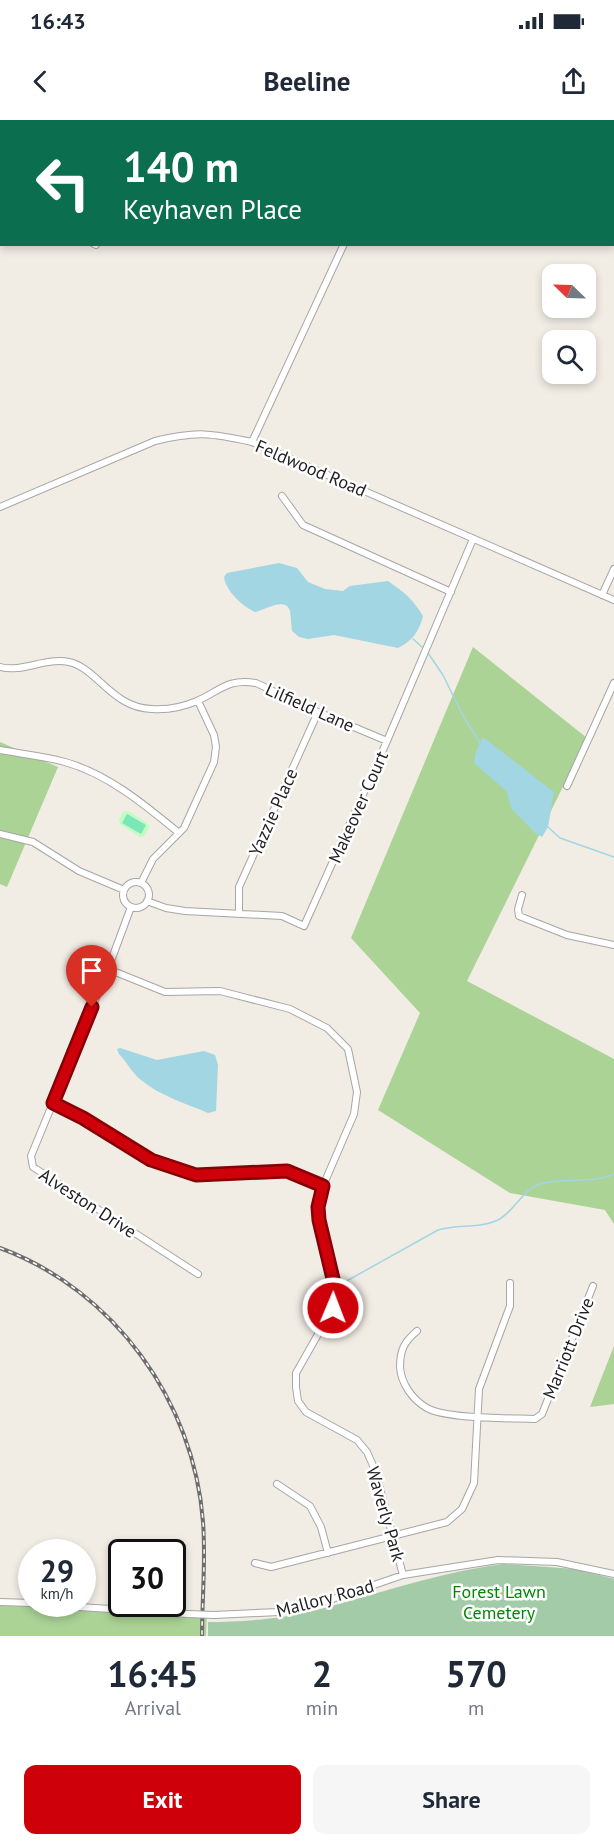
<!DOCTYPE html>
<html lang="en">
<head>
<meta charset="utf-8">
<style>
	body { margin:0; font-family:"PT Sans",sans-serif; background:#f6f6f7; color:#1f2937; height:100vh; display:flex; flex-direction:column; font-size:22px; white-space:nowrap }
	* { box-sizing:border-box; margin:0 }
	p { font-size:20px; color:#747a83 }
	.icon { flex:none; width:33px; height:33px; fill:none; stroke:currentColor; stroke-width:2; stroke-linecap:round; stroke-linejoin:round }
	.map { position:relative; height:1516px; overflow:hidden }
	.sheet { display:flex; flex-direction:column; background:#fff; flex:1 }
	.sheet>* { flex:none }
	.guide { position:absolute; left:0px; top:0px; width:615px; height:126px; box-shadow:0 3px 9px #0003; background:#0b6e4f; color:#fff; overflow:hidden }
	.needle { width:39px; rotate:293deg }
	.tools { position:absolute; left:542px; top:144px; display:grid; gap:12px }
	.tools a { display:grid; place-items:center; width:54px; height:54px; border-radius:12px; background:#fff; box-shadow:0 3px 9px #0003; font-size:30px }
	.speed { position:absolute; left:18px; top:1419px; display:flex; gap:12px; font-size:30px; font-weight:700; text-align:center }
	.speed>* { display:grid; place-content:center; width:78px; height:78px; border-radius:50%; background:#fff; box-shadow:0 3px 9px #0003; line-height:1 }
	.speed small { font-size:15px; font-weight:400 }
	.speed .limit { border:3px solid #111; border-radius:9px; background:#fff; color:#111 }
	.pin { position:absolute; display:grid; place-items:center; width:51px; height:51px; color:#fff; margin:-62px -26px; border-radius:50% 50% 50% 0; rotate:-45deg; box-shadow:0 0 6px #0007 }
	.pin .icon { rotate:45deg }
	.me { position:absolute; width:66px; margin:-33px; rotate:1deg; stroke-linejoin:round; filter:drop-shadow(0 0 4px #0008) }
	.turn { display:flex; align-items:center; gap:21px; height:126px; padding:0 24px; font-size:27px }
	.turn .icon { width:78px; height:78px; stroke-width:2.5 }
	.turn b { display:block; font-size:42px; line-height:51px }
	.eta { display:flex; justify-content:space-evenly; align-items:center; height:102px; text-align:center }
	.eta b { font-size:36px; font-weight:800; line-height:42px }
	.action { display:flex; gap:12px; margin-top:auto; padding:12px 24px }
	.action a { flex:1; height:69px; border-radius:12px; background:#ce0009; color:#fff; font-size:24px; font-weight:800; line-height:69px; text-align:center }
	.action a+a { background:#f6f6f7; color:#1f2937 }
	.status { display:flex; justify-content:space-between; align-items:center; height:42px; padding:0 30px; background:#fff; direction:ltr }
	.status svg { height:16px; fill:currentColor }
	header { display:flex; justify-content:space-between; align-items:center; height:78px; padding:0 24px; background:#fff; font-size:27px; font-weight:800 }
	.map>svg:first-child { display:block }
	.forest { fill:#abd396 }
	.cemetery { fill:#a3cba8 }
	.park { fill:#befec0 }
	.pitch { fill:#7ce6b8 }
	.water { fill:#a1d6e2 }
	.lines { fill:none; stroke-linecap:round; stroke-linejoin:round }
	.stream { stroke:#a1d6e2; stroke-width:1.5 }
	.minor-casing { stroke:#a6a6a6; stroke-width:8 }
	.minor { stroke:#fff; stroke-width:6 }
	.rail-casing { stroke:#6d6d6d; stroke-width:4 }
	.rail { stroke:#fff; stroke-width:1.5; stroke-dasharray:4.5; stroke-linecap:butt }
	.minor-bridge-casing { stroke:#a6a6a6; stroke-width:8; stroke-linecap:butt }
	.minor-bridge { stroke:#fff; stroke-width:6 }
	.route-casing { stroke:#860006; stroke-width:15 }
	.route { stroke:#ce0009; stroke-width:10 }
	.labels { text-anchor:middle; dominant-baseline:central; stroke-width:5; stroke-linejoin:round; paint-order:stroke }
	.street-label { font-size:18px; fill:#1f1f1f; stroke:#fff }
	.park-label { font-size:18px; fill:#028707; stroke:#fff }
</style>
</head>
<body>
<div class="status"><b>16:43</b><svg viewBox="0 0 49 12"><path d="M0 12V9h3v3zM5 12V6h3v6zM10 12V3h3v9zM15 12V0h3v12zM26 1h20v11H26zM47 4h2v5h-2z"/></svg></div>
<header><svg class="icon" aria-label="back" viewBox="0 0 24 24"><path d="M15 5l-7 7 7 7"/></svg>Beeline<svg class="icon" aria-label="share" viewBox="0 0 24 24"><path d="M12 15V3M7 8l5-5 5 5M5 13v7h14v-7"/></svg></header>
<div class="map">
<svg width="614" height="1516" viewBox="0 0 614 1516">
	<rect width="100%" height="100%" fill="#f1ece4"/>
	<path class="forest" d="M473,527L587,618L467,861L614,939V1104L605,1090L510,1073L378,990L420,893L351,818Z
		M0,622L58,647L7,767L0,764Z
		M614,1226V1284L590,1287Z
		M0,1482L207,1492L206,1516H0Z"/>
	<path class="cemetery" d="M503,1444L576,1449L614,1459V1516H208V1502C240,1502 282,1499 313,1491C375,1475 439,1452 503,1444Z"/>
	<path class="park" d="M128,691L148,704L149,708L144,716L140,717L120,704L119,700L123,692Z"/>
	<path class="pitch" d="M127,694L146,705L141,714L122,703Z"/>
	<path class="water" d="M279,443L297,448L308,462L325,469L343,471L350,466L388,461C405,473 412,478 423,496C419,512 412,521 398,528L334,515L308,519L299,517L292,511C291,504 291,497 290,491C286,476 264,490 255,492C242,486 226,471 224,457L227,453Z
		M483,617L554,672L548,707L542,717L535,713L511,688L507,672L474,643L476,631Z
		M120,928L157,940L204,931L215,935L218,945L216,991L208,993C185,983 160,976 141,960C132,953 127,942 119,934L117,929Z"/>
	<g class="lines">
		<path class="stream" d="M413,519L422,527
			M428,533L443,555L462,594L480,623
			M548,707L560,718L614,737
			M343,1163L438,1110C458,1104 479,1109 498,1100C515,1091 522,1070 540,1064C563,1057 594,1064 614,1054"/>
		<g class="minor-casing">
			<path id="minor" d="M0,82L2,83
				M94,124L96,125
				M252,322L344,124
				M282,376L303,405L451,472
				M0,387L155,321C196,311 211,313 252,322L614,480
				M602,475L614,449
				M0,547C23,553 45,537 69,542C97,548 112,588 152,589C167,590 183,587 197,581C220,571 227,558 256,563L318,592L387,621
				M0,630C21,634 44,636 65,642C108,654 145,685 179,713
				M567,666L614,563
				M0,714L33,722L79,751L124,770
				M123 775a13 13 0 1 1 26 0a13 13 0 1 1-26 0Z
				M141,763L153,739L184,708L214,642L216,627L214,615L198,581
				M522,775L518,789L519,796L567,815L614,825
				M147,781L166,788L185,791L282,796L304,806L387,621L473,419
				M131,787L108,849L31,1036L33,1047L198,1154
				M239,793V767L318,592
				M108,849L165,872L220,871L290,889L327,908L348,929L357,972L354,994L323,1066L318,1087L319,1100L334,1163L333,1188L296,1253V1267L298,1281L306,1292L357,1320L367,1332L375,1350L403,1455
				M53,983L83,998L151,1040L196,1055L271,1050L287,1051L323,1066
				M417,1211C404,1222 400,1230 400,1247C401,1264 413,1280 427,1288C446,1299 511,1298 535,1299L542,1294L593,1166
				M277,1364L310,1386L321,1407L328,1433
				M255,1443L271,1447L447,1402L462,1389L474,1363L479,1269L510,1186V1163
				M0,1482L32,1483
				M33,1484L188,1494
				M214,1495L278,1492L327,1481L403,1455L498,1440L557,1442L614,1454"/>
		</g>
		<use href="#minor" class="minor"/>
		<g class="rail-casing">
			<path id="rail" d="M0,1128C114,1170 194,1281 203,1402C206,1440 202,1478 202,1516"/>
		</g>
		<use href="#rail" class="rail"/>
		<g class="minor-bridge-casing">
			<path id="minor-bridge" d="M188,1494L214,1495"/>
		</g>
		<use href="#minor-bridge" class="minor-bridge"/>
	</g>
	<g class="lines">
		<g class="route-casing">
			<path id="route" d="M92,887L53,983L83,998L151,1040L196,1055L287,1051L323,1066L318,1087L319,1100L334,1163L333,1188"/>
		</g>
		<use href="#route" class="route"/>
	</g>
	<g class="labels">
		<g class="street-label">
			<text transform="translate(311 348) rotate(23)">Feldwood Road</text>
			<text transform="translate(310 587) rotate(24)">Lilfield Lane</text>
			<text transform="translate(358 687) rotate(-66)">Makeover Court</text>
			<text transform="translate(273 692) rotate(-66)">Yazzie Place</text>
			<text transform="translate(88 1083) rotate(33)">Alveston Drive</text>
			<text transform="translate(568 1228) rotate(-68)">Marriott Drive</text>
			<text transform="translate(386 1394) rotate(74)">Waverly Park</text>
			<text transform="translate(325 1478) rotate(-15)">Mallory Road</text>
		</g>
		<g class="park-label">
			<text x="499" y="1471">Forest Lawn<tspan x="499" dy="21">Cemetery</tspan></text>
		</g>
	</g>
</svg>
<div class="tools">
<a><svg class="needle" viewBox="-14 -14 28 28"><path d="M0-13l5 13h-10z" fill="#e53935"/><path d="M0 13l5-13h-10z" fill="#747a83"/></svg></a>
<a><svg class="icon" aria-label="search" viewBox="0 0 24 24"><circle cx="10" cy="10" r="6"/><path d="M15 15l6 6"/></svg></a>
</div>
<div class="speed"><div>29<small>km/h</small></div><div class="limit">30</div></div>
<div class="pin" style="left:92px;top:887px;background:#d93025"><svg class="icon" aria-label="arrive" viewBox="0 0 24 24"><path d="M6 21V4h12l-3 4 3 4H6"/></svg></div>
<svg class="me" style="left:333px;top:1188px" viewBox="-20 -20 40 40"><circle r="17" fill="#ce0009" stroke="#fff" stroke-width="3"/><path d="M0-11L8 9 0 5-8 9z" fill="#fff"/></svg>
<div class="guide">
<div class="turn"><svg class="icon" aria-label="left" viewBox="0 0 24 24"><path d="M17 20v-9H6M10 6l-5 5 5 5"/></svg><div><b>140 m</b>Keyhaven Place</div></div>
</div>
</div>
<section class="sheet">
<div class="eta">
<div><b>16:45</b><p>Arrival</p></div>
<div><b>2</b><p>min</p></div>
<div><b>570</b><p>m</p></div>
</div>
<div class="action"><a>Exit</a><a>Share</a></div>
</section>
</body>
</html>
